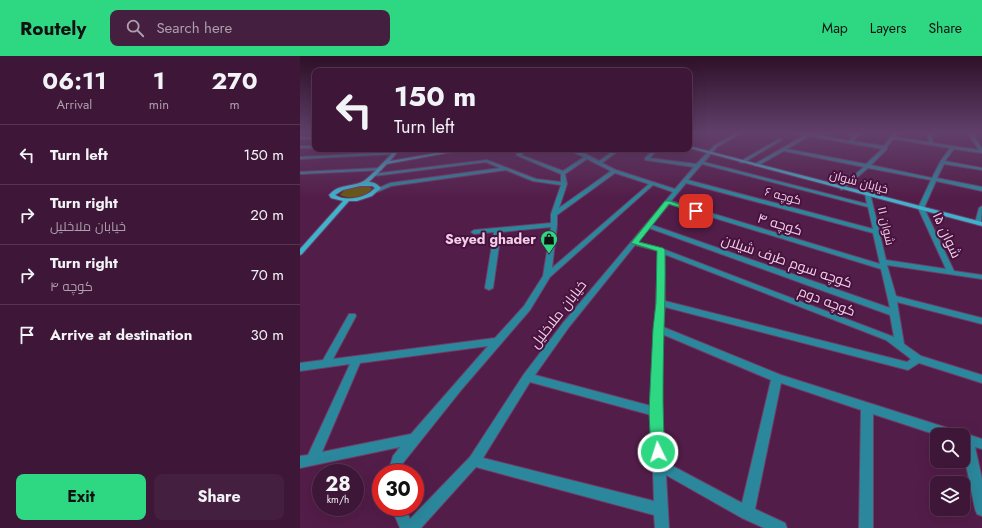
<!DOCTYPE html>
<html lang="en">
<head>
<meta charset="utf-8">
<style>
	body { margin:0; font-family:Jost,Cairo,sans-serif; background:#451f3f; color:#f1f3f6; height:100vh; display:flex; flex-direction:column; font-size:15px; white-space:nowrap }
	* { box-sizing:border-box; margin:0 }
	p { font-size:13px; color:#ad9fad }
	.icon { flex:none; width:22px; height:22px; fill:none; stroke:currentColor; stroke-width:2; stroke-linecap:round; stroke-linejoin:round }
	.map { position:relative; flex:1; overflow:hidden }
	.drawer { display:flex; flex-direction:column; background:#3e1637; width:300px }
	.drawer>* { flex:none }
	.guide { position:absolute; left:12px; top:12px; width:380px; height:84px; border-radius:8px; box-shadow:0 4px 16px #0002,0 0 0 1px #573552; background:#3e1637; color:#f1f3f6; overflow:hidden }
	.fabs { position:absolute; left:630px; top:372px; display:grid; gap:8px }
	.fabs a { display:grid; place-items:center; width:40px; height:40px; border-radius:8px; background:#3e1637; box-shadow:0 4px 16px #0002,0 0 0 1px #573552; font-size:20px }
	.speed { position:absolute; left:12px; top:408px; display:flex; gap:8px; font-size:20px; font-weight:700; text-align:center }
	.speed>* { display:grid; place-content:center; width:52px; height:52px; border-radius:50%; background:#3e1637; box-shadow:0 4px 16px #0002,0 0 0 1px #573552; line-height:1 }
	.speed small { font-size:10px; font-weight:400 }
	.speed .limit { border:6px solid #d22; background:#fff; color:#111 }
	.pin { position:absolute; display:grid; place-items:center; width:34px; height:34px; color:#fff; margin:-17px; border-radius:8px; box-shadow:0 2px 6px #0006 }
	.me { position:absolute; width:44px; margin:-22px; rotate:356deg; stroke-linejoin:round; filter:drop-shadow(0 0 3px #0008) }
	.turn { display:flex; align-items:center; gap:14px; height:84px; padding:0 16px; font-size:18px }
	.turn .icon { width:52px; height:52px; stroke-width:2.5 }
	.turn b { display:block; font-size:28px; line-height:34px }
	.eta { display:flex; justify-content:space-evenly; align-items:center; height:68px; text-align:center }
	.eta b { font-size:24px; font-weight:700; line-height:28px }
	.primary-button { display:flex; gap:8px; margin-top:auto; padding:8px 16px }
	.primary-button a { flex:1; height:46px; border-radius:8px; background:#2ed883; color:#111; font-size:16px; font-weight:700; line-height:46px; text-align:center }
	.primary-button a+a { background:#451f3f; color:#f1f3f6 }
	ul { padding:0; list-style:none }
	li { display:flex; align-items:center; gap:12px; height:60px; padding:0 16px; border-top:1px solid #573552 }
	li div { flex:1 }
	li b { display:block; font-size:15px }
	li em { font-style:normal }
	header { display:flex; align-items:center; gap:24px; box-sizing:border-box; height:56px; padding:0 20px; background:#2ed883; color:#111 }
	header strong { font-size:19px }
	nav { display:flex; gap:22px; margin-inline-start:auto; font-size:14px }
	.search { width:280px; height:36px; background:#451f3f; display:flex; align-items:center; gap:10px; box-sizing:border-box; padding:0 14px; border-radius:8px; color:#ad9fad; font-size:15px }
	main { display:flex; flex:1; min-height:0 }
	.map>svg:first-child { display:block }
	.green { fill:#685813 }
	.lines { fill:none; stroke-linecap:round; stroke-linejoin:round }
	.street-casing { stroke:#703d66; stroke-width:2 }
	.secondary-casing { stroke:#703d66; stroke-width:2 }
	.street { fill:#2b889c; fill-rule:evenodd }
	.secondary { fill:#3db3cc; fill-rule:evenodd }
	.route { fill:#2ed883; stroke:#1e8c55 }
	.labels { text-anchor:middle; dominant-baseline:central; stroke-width:4; stroke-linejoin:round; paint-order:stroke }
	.far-street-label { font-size:12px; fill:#f2d0e9; stroke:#47123e }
	.street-label { font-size:14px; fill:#f2d0e9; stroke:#47123e }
	.poi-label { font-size:14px; font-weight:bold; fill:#f2d0e9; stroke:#47123e; text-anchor:end }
</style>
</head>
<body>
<header>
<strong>Routely</strong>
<div class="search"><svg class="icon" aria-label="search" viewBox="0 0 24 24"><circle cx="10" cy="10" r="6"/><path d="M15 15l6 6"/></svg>Search here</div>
<nav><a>Map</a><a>Layers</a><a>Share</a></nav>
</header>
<main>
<section class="drawer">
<div class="eta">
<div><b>06:11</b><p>Arrival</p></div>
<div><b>1</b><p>min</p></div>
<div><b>270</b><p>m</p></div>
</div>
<ul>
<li><svg class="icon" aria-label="left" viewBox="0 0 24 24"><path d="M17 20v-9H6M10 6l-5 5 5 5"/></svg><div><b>Turn left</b></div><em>150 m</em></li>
<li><svg class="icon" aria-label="right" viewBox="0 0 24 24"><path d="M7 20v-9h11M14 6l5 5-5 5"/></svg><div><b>Turn right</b><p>خیابان ملاخلیل</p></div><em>20 m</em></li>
<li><svg class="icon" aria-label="right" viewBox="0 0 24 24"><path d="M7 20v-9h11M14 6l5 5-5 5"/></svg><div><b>Turn right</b><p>کوچه ۴</p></div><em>70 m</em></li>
<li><svg class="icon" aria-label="arrive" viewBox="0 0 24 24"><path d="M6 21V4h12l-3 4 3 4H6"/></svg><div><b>Arrive at destination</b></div><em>30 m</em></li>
</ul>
<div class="primary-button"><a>Exit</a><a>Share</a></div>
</section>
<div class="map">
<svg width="682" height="472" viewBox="0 0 682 472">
	<rect width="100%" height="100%" fill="#531d49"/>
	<path class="green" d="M60,130H69L72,133C66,141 49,144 40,139L45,133Z"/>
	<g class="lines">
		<g class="street-casing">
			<path id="street" d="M389,76H392L389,78Z
				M439,76H444L417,91L404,106L567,148L565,138L570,137L586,204L646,213L618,152L631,124L568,112L542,134L540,133V131L564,111L484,95L457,110L453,109L505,79L489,76L510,77L512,78L549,85L557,76H561L553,85L584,90L594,76H598L595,81L629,86L626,76H630L633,87L679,94L667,76H671L682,92V97L654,93L645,105L682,112V114L644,108L637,122L682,131V135L636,125L624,152L654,215L682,219V223L587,209L596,240L682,262V268L597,246L604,288L621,300L682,319V327L619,307L608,314L365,251L363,271L481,319L657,375L659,379H637L573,358V472H559L561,354L481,327L455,453L485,467L487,472H464L442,462L366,419L369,472H355L354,459L176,411L121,472H100L91,451H105L110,463L170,401L224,318L263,267L373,136L353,129L250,221L230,254L162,333L103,407L100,417H88L93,400L100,391L0,412V400L8,399L50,308L0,315V307L23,304L49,258H55L56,260L33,303L195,282L224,250L243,220L251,171L201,176L193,232L189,234L185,232L194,176L174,178L171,176L174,174L251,167V158L261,129L233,125L206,114L91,130L77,136L74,134L90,127L200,112L186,106L74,120H72V118L187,104L236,123L261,126V118L216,99L222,93H227L221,99L263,115L284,101L275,97L272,93L279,94L292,93L282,96L299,105L316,93H321L302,107L316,114L375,133L394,111L345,104V102L354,93H358L350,102L396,108L415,89ZM509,80L582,93L566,108L487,93ZM593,83L650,92L640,106L632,122L571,109L587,93V91ZM287,103L311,115L259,152L267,128L265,118ZM402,108L568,151L573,173L388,124ZM315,117L349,128L252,212L257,169V159ZM386,127L573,177L580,208L371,145ZM369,148L581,213L590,252L352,169ZM349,172L590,259L594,281L363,193L338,186ZM335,189L358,195C357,247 353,298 351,350L235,319L269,271ZM364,198L586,284L611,303L607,306L365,245ZM362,278L471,324L442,447L365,406L362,356ZM188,290L111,378L22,396L60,307ZM230,326L351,359L354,445L183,402Z
				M0,81H15V83H0Z
				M479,83L482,84L443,107L439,106Z
				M0,90H15V92H0Z
				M94,96H96V98L0,103V101Z
				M80,112H82V114L0,118V116Z
				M682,150L681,167L678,169L676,168L675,167L679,152Z
				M664,377L682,383V393L675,391L682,423V460L677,458L675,453L663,394V379H659Z"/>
		</g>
		<g class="secondary-casing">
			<path id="secondary" d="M389,90L682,166V170L389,92Z
				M96,93H100L90,105L160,93H169L87,108L69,126C74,126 77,128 81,132L72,140L57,145H49L2,198L0,199V193L43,145L31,142L29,139L30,138C39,128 51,131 62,126C68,124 90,99 96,93ZM60,130H72L75,132C66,142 46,146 35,139L43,134Z"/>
		</g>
		<use href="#street" class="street"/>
		<use href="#secondary" class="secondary"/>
	</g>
	<linearGradient id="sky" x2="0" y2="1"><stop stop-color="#2e1028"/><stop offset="0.54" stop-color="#60406a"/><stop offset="1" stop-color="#60406a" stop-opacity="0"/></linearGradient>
	<rect width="682" height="142" fill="url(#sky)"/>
	<path class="route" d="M365,145H369L400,155L396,157L369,148L339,186L363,192L365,194C366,261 360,328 365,396L363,400L358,402L353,400L351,396L349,356L353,273L356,247L357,195L331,187Z"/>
	<defs>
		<g id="shop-pin" transform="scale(0.9)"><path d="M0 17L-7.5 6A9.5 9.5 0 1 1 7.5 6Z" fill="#2ed883" stroke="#47123e"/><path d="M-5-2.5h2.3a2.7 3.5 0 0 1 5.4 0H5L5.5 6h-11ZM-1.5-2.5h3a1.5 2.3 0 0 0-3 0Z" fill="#111"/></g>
	</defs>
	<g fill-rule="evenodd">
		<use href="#shop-pin" x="249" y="183"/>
	</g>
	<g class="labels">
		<g class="far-street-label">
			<text transform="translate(559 126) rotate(15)">خیابان شوان</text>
			<text transform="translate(483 140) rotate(15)">کوچه ۶</text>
			<text transform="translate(586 170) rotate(77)">شوان ۱۱</text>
		</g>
		<g class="street-label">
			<text transform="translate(480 168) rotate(17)">کوچه ۴</text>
			<text transform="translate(647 179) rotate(65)">شوان ۱۵</text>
			<text transform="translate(487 205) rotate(19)">کوچه سوم طرف شیلان</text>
			<text transform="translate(527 245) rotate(21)">کوچه دوم</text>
			<text transform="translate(258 258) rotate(-52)">خیابان ملاخلیل</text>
		</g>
		<g class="poi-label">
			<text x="236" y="183">Seyed ghader</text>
		</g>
	</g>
</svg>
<div class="fabs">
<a><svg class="icon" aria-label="search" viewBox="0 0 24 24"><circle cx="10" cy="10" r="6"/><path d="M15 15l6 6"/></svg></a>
<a><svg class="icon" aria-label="layers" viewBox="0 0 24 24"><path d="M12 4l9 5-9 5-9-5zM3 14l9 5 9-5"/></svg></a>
</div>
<div class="speed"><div>28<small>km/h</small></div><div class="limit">30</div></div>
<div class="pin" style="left:396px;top:155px;background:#d93025"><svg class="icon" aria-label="arrive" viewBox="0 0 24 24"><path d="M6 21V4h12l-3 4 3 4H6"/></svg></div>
<svg class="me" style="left:358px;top:396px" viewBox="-20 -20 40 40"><circle r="17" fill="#2ed883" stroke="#fff" stroke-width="3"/><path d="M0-11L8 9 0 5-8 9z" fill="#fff"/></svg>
<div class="guide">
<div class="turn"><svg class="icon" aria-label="left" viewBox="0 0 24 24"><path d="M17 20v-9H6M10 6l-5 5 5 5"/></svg><div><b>150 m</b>Turn left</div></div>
</div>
</div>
</main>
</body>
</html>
